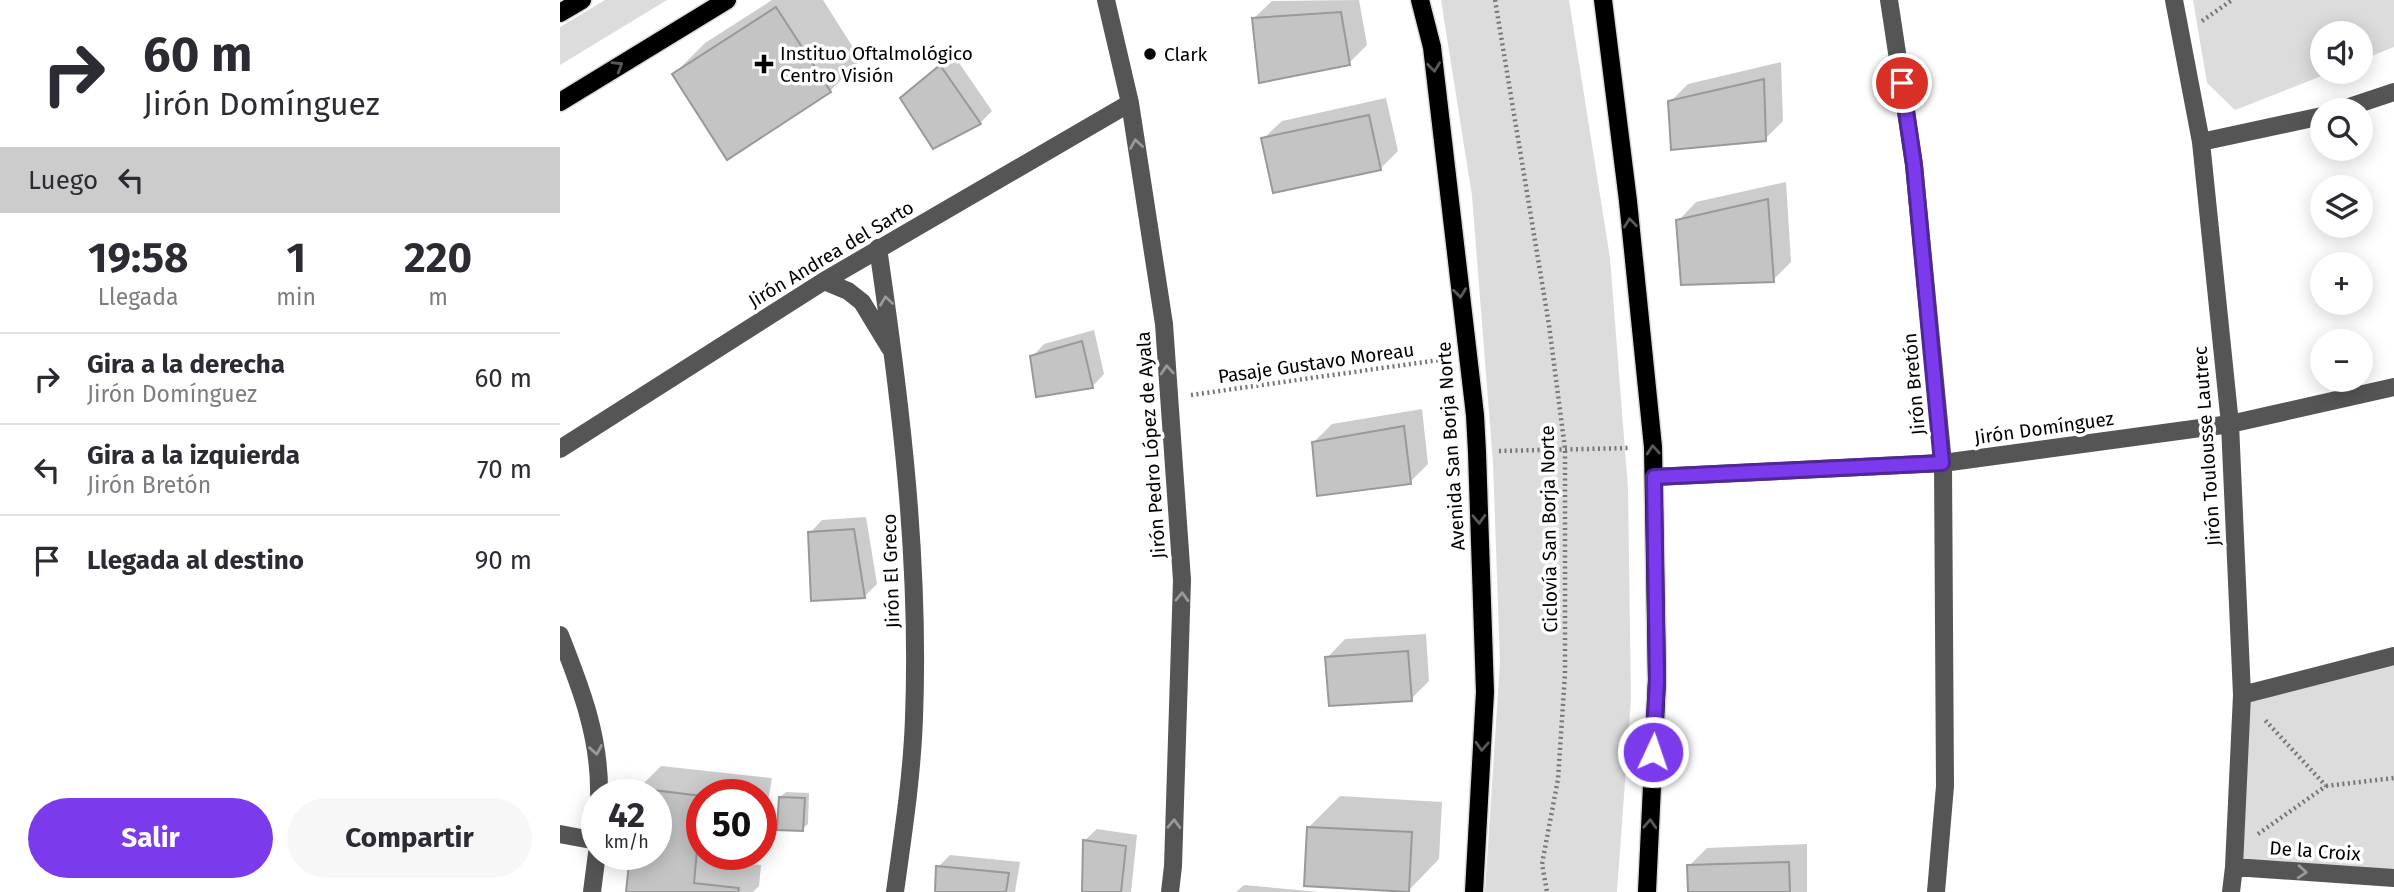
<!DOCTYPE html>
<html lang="es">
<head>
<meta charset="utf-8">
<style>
	body { margin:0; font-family:"Fira Sans",sans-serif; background:#f7f7f7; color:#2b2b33; height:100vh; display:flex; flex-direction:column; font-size:26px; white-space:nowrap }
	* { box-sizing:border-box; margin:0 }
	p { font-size:23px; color:#7c7c81 }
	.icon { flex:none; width:38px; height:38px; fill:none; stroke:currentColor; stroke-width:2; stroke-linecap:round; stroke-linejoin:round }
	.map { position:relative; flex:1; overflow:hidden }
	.sheet { display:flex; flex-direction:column; background:#fff; width:560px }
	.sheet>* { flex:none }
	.hud { background:#fff; color:#2b2b33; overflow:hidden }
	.fabs { position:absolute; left:1750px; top:21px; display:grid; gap:14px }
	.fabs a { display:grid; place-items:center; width:63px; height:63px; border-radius:50%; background:#fff; box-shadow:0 4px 18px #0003; font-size:35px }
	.speed { position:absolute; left:21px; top:779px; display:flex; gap:14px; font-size:35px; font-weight:700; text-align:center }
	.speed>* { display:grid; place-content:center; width:91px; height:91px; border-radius:50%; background:#fff; box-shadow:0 4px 18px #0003; line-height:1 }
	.speed small { font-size:18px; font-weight:400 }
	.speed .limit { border:10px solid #d22; background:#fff; color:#111 }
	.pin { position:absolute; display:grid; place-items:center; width:60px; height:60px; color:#fff; margin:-30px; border:4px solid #fff; border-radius:50%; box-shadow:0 2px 7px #0007 }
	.me { position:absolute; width:77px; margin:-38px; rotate:3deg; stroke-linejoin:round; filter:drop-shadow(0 0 5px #0008) }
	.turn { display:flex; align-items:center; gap:24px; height:147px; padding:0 28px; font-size:32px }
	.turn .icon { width:91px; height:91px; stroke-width:2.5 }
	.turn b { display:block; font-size:49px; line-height:60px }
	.then { display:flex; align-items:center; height:66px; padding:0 28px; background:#0003; gap:14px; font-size:26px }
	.eta { display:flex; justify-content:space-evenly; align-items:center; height:119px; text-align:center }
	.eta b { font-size:42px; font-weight:700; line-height:49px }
	.action { display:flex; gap:14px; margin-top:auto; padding:14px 28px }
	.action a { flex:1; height:80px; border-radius:42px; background:#7c3aed; color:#fff; font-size:28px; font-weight:700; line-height:80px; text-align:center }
	.action a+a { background:#f7f7f7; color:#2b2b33 }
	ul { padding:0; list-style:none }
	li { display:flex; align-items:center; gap:21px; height:91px; padding:0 28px; border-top:2px solid #e1e1e2 }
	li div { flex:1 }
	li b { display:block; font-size:26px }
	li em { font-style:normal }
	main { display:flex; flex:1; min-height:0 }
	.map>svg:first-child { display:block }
	.green { fill:#dcdcdc }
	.shadow { fill:#0003 }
	.building { fill:#c4c4c4; stroke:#999; stroke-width:2 }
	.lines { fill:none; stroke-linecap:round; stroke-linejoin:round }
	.major-casing { stroke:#dbdbdb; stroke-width:21 }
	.path { stroke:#777; stroke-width:4.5; stroke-dasharray:2 3.5; stroke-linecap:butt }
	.minor { stroke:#555; stroke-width:18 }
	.major { stroke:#000; stroke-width:18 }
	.oneway { stroke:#595959 }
	.oneway2 { stroke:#999 }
	.route-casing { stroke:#51269a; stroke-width:18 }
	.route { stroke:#7c3aed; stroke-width:12 }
	.poi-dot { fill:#000; stroke:#fff; stroke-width:2.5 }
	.labels { text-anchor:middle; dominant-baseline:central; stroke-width:7; stroke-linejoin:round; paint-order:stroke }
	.poi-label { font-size:19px; fill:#000; stroke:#fff; text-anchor:start }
	.street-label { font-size:19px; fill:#000; stroke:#fff }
</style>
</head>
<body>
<main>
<section class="sheet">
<div class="hud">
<div class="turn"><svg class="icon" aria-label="right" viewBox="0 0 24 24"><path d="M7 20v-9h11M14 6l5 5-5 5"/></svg><div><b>60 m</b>Jirón Domínguez</div></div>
<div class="then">Luego<svg class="icon" aria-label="left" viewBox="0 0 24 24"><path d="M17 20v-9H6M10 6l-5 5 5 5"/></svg></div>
</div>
<div class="eta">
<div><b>19:58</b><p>Llegada</p></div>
<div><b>1</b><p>min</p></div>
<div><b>220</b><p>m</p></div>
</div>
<ul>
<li><svg class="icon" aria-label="right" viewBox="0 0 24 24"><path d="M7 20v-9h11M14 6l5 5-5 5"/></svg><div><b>Gira a la derecha</b><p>Jirón Domínguez</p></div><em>60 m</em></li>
<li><svg class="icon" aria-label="left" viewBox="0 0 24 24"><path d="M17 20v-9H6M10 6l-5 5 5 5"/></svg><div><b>Gira a la izquierda</b><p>Jirón Bretón</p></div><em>70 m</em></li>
<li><svg class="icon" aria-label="arrive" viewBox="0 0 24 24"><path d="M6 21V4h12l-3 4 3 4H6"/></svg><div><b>Llegada al destino</b></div><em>90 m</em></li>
</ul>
<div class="action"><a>Salir</a><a>Compartir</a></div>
</section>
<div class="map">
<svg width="1834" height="892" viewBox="0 0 1834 892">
	<rect width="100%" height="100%" fill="#fff"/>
	<path class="green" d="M45,0H107L0,65V27Z
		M881,0H1009L1050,258L1068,489L1071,699L1057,892H925L940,662L933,463L912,196Z
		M1633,0H1834V47L1801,60V33H1762V72H1772L1675,110L1647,83Z
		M1834,656V878L1674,867L1682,695Z"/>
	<path class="shadow" d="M212,0H263L301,60L270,91L114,74L145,43Z
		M799,0L807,45L789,63L693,19L712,1Z
		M393,54L432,111L420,123L342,98Z
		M1221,62L1223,121L1205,139L1110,102L1128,84Z
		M826,98L838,151L820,169L703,139L722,121Z
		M1226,182L1231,262L1213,280L1118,221L1136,202Z
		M534,330L544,374L532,387L472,357L484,344Z
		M862,409L868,464L850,482L754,442L772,424Z
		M306,517L317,584L305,596L252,599L250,533L262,520Z
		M866,634L869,681L851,699L767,658L785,639Z
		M101,766L212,778L205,818L201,821V794H142V854H157V861L201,865L199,886L193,892H67L71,854H96V794H78V789Z
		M226,792L249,793L248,824L242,829L220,797Z
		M780,796L882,802L879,859L848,891L748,828Z
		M537,829L577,835L571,892H524V841Z
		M1247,844V892H1129V866L1147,848Z
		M390,855L460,862L455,892H377L378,867Z
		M684,885L760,892H676Z"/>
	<path class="building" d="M216,7L271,92L167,160L112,74Z
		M781,12L790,65L699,83L692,18Z
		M380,65L421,124L373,149L340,98Z
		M1204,79L1206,141L1111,150L1108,101Z
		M809,115L821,170L713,193L701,138Z
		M1208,199L1214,282L1121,285L1116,220Z
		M522,341L533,388L476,397L470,356Z
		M844,426L851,484L757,496L752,442Z
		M294,529L305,598L251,601L248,532Z
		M848,651L852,701L769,706L765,657Z
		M76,788L142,796V840H138L134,883L179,888L178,892H66L70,854H96V794H76Z
		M219,797L245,798L243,831L217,830Z
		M747,827L852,832L849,892L744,886Z
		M523,840L566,846L561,892H522Z
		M1229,862L1230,892H1128L1127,865Z
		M376,866L449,873L446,892H375Z"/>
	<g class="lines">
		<g class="major-casing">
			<path id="major" d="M860,0L872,47L915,415L917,452L925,692L914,892
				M1043,0L1068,201L1093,447L1097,680L1087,892
				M0,13L22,0
				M0,102L167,0"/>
		</g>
		<path class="path" d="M935,0L989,325L1005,449V674L998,779L982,864L987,892
			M1642,21L1672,0
			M631,395L886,359
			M939,451L1070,448
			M1766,786L1834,778
			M1698,834L1766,786L1705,720"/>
		<path class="minor" d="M546,0L570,103L604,324L622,580L613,866L610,892
			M1329,0L1354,165L1383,463L1385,786L1376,892
			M1614,0L1641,142L1670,424L1682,695L1674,867L1671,892
			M1780,110L1834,92
			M1641,142L1762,116
			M318,248C341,404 360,561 354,718C352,776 343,834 335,892
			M264,281L288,291L302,302L330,348
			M0,449L264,281L570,103
			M1094,477L1383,463L1670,424L1834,387
			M0,635C21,688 40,737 39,794
			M1682,695L1834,656
			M0,834L37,841
			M1674,867L1834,878
			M32,892L37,853"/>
		<use href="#major" class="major"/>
	</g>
	<defs><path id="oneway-chevron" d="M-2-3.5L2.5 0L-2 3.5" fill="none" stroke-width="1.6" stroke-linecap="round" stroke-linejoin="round" transform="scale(1.75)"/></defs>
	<g class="oneway">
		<use href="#oneway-chevron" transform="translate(58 66) rotate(-31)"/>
		<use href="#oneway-chevron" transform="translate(874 67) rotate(83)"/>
		<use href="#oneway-chevron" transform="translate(1070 223) rotate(-96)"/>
		<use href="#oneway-chevron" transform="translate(900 293) rotate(83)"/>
		<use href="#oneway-chevron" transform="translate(1093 450) rotate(-94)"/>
		<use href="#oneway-chevron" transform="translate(919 519) rotate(88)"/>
		<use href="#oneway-chevron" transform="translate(922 746) rotate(93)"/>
		<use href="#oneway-chevron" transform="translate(1090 824) rotate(-87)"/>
	</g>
	<g class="oneway2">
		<use href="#oneway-chevron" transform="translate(576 144) rotate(-99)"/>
		<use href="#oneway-chevron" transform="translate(326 301) rotate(-98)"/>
		<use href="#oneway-chevron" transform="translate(607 370) rotate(-94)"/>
		<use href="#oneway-chevron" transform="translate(622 597) rotate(-88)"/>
		<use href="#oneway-chevron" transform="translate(36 750) rotate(80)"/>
		<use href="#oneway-chevron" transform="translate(614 824) rotate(-88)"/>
		<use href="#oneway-chevron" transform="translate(1742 872) rotate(4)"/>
	</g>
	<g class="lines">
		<g class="route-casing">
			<path id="route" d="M1093,752L1097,680L1094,477L1382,463L1354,165L1342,83"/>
		</g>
		<use href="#route" class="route"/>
	</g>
	<g class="poi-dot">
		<circle cx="590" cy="54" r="7"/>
		<path d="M200.5 53.5h7v7h7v7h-7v7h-7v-7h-7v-7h7z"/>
	</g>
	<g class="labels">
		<g class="poi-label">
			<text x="220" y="53">Instituo Oftalmológico<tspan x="220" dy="22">Centro Visión</tspan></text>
			<text x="604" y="54">Clark</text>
		</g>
		<g class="street-label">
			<text transform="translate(271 254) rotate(-31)">Jirón Andrea del Sarto</text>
			<text transform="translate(756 363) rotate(-8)">Pasaje Gustavo Moreau</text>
			<text transform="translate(1354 384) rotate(-95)">Jirón Bretón</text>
			<text transform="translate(1484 428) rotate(-8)">Jirón Domínguez</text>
			<text transform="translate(591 445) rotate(-94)">Jirón Pedro López de Ayala</text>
			<text transform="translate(891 446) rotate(-94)">Avenida San Borja Norte</text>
			<text transform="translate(1647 446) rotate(-94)">Jirón Toulousse Lautrec</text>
			<text transform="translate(989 529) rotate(-91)">Ciclovía San Borja Norte</text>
			<text transform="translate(331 571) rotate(-92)">Jirón El Greco</text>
			<text transform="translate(1755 851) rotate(4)">De la Croix</text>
		</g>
	</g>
</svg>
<div class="fabs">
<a><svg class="icon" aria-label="sound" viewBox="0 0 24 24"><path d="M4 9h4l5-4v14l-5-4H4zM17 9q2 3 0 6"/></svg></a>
<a><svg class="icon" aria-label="search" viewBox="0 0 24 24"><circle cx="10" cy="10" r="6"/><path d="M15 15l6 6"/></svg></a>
<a><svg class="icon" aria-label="layers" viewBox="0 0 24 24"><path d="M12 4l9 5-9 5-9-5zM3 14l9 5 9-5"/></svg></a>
<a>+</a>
<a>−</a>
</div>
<div class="speed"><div>42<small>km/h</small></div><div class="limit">50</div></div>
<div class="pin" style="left:1342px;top:83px;background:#d93025"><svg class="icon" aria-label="arrive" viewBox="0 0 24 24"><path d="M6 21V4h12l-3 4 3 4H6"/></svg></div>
<svg class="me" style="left:1093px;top:752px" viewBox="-20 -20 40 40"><circle r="17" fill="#7c3aed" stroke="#fff" stroke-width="3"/><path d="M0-11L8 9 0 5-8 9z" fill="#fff"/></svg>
</div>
</main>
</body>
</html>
